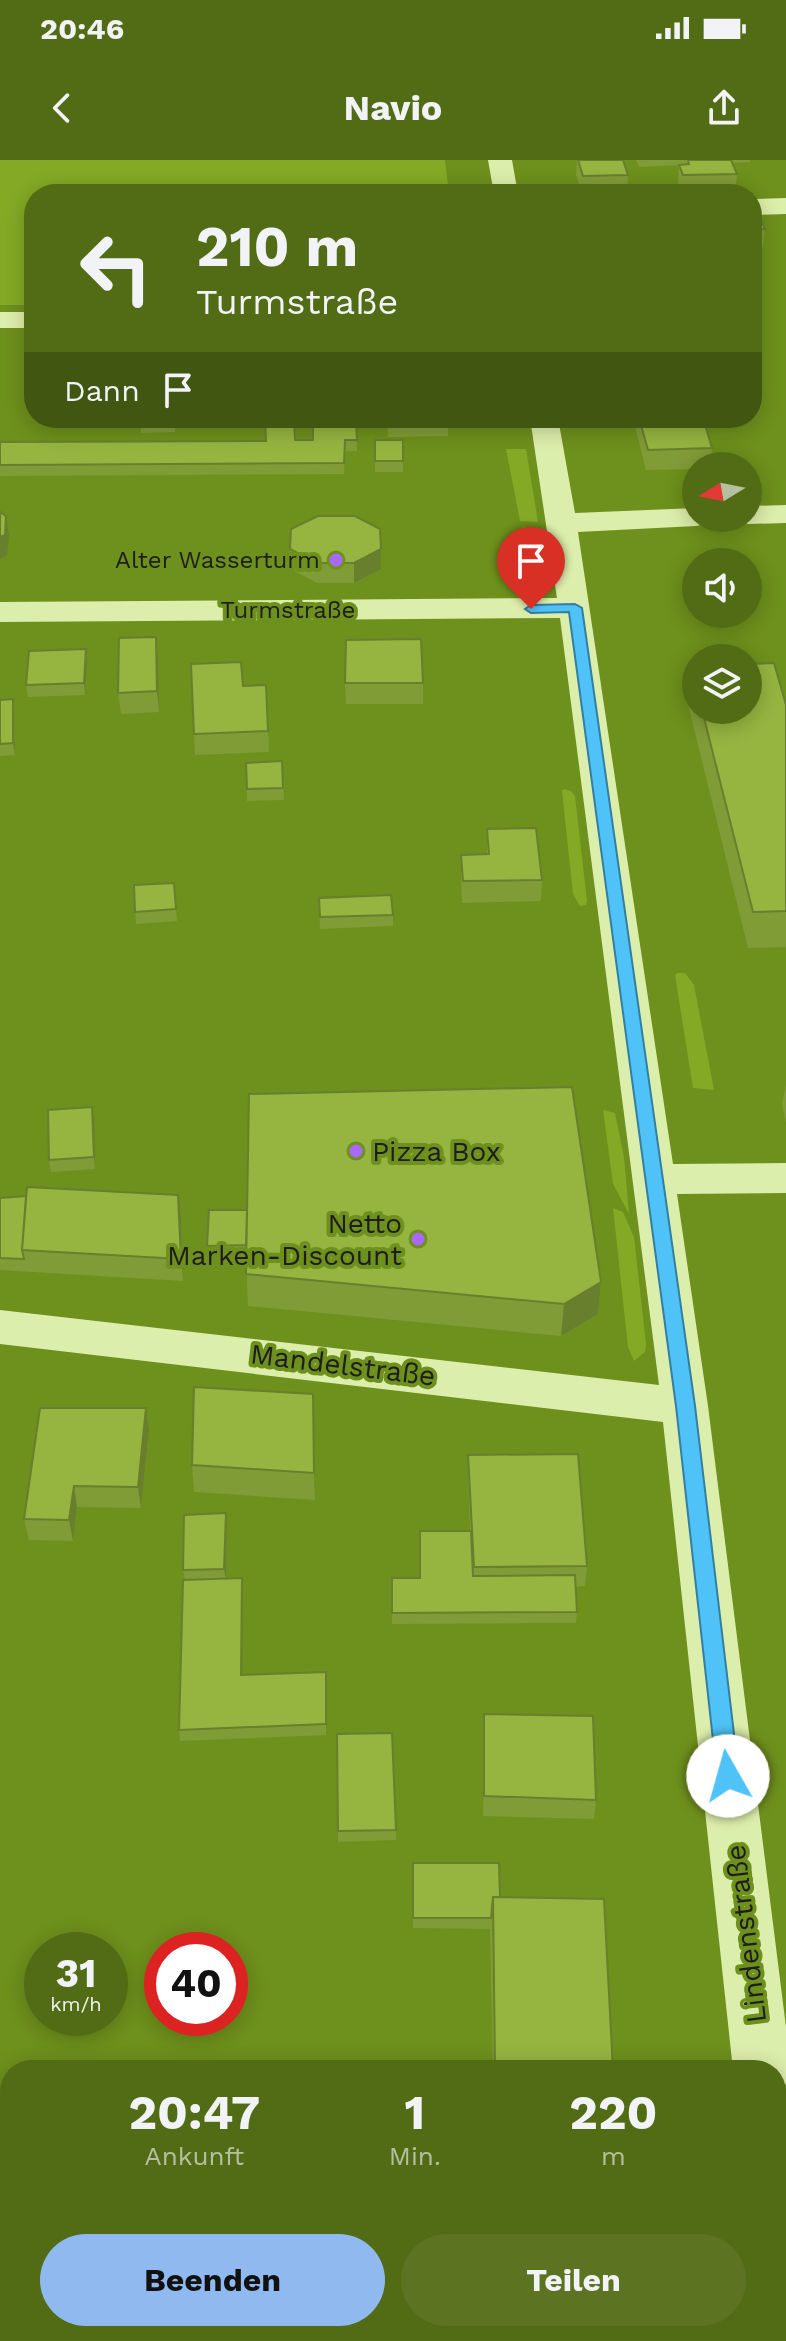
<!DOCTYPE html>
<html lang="de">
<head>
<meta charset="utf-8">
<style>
	body { margin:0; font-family:"Work Sans",sans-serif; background:#5c7422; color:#f1f3f6; height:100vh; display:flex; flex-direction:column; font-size:30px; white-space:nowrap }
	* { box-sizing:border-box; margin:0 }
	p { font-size:26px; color:#b5c0a0 }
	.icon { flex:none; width:44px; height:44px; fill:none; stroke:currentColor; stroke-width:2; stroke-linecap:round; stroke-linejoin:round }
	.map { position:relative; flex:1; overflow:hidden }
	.sheet { position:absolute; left:0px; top:1900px; width:786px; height:282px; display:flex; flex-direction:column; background:#526c15; border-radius:32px 32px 0 0; box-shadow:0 4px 20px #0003 }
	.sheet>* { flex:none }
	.hud { position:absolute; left:24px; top:24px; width:738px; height:244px; border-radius:32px; box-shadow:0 4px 20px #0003; background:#526c15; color:#f1f3f6; overflow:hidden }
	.needle { width:52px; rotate:260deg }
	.buttons { position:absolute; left:682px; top:292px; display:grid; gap:16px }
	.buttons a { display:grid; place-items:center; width:80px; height:80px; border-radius:50%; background:#526c15; box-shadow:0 4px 20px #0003; font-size:40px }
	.speed { position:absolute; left:24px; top:1772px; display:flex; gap:16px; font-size:40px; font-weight:700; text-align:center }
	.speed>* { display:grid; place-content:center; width:104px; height:104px; border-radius:50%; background:#526c15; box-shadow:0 4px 20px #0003; line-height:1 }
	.speed small { font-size:20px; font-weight:400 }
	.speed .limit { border:12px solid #d22; background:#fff; color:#111 }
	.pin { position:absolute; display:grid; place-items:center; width:68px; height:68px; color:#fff; margin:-82px -34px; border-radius:50% 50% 50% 0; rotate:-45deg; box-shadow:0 0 8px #0007 }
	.pin .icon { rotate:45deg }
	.me { position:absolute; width:88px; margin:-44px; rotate:353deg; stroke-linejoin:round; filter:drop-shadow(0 0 6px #0008) }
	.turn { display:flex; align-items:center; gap:28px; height:168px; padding:0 40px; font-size:36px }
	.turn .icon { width:104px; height:104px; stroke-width:2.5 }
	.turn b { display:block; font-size:56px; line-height:68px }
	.then { display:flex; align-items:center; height:76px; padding:0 40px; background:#0003; gap:16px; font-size:30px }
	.eta { display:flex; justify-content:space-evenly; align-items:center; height:136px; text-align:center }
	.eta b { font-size:48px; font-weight:700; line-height:56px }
	.action { display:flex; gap:16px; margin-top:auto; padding:16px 40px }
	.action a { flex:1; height:92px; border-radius:48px; background:#90b9f0; color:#111; font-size:32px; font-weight:700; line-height:92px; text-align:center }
	.action a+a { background:#5c7422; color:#f1f3f6 }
	.status { display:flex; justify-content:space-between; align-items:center; height:56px; padding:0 40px; background:#526c15; direction:ltr }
	.status svg { height:22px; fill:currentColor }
	header { display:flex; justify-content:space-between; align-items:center; height:104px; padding:0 40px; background:#526c15; font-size:36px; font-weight:700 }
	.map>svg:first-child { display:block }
	.green { fill:#84a925 }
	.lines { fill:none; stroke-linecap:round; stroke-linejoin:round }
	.minor { fill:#dceeab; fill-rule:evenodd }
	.wall { fill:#809c37 }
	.shaded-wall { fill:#687f2d }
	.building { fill:#95b540; stroke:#687f2d; stroke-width:2 }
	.route { fill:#4fc3f7; stroke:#337fa1; stroke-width:2 }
	.poi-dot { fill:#aa69fe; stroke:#6e901c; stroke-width:3 }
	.labels { text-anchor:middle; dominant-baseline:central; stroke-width:8; stroke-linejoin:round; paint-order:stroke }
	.far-poi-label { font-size:24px; fill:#1d1d1d; stroke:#6e901c; text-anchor:end }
	.far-street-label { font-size:24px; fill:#1d1d1d; stroke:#6e901c }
	.poi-label { font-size:28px; fill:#1d1d1d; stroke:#6e901c; text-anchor:start }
	.street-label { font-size:28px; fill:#1d1d1d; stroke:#6e901c }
</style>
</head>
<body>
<div class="status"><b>20:46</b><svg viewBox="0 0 49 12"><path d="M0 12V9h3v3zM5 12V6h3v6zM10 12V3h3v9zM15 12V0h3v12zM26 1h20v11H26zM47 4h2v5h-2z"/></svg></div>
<header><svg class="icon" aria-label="back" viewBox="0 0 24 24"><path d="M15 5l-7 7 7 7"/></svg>Navio<svg class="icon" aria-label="share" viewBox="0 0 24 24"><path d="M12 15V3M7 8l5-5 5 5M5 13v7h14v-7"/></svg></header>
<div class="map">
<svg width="786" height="2181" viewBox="0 0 786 2181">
	<rect width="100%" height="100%" fill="#6e901c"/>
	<path class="green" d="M0,0H445L449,34H34V145H0Z
		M506,289H526L538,362L520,361Z
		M522,367L539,369L547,406L536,417L531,406Z
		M564,629L571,631L575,636L587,741L586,745L580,746L573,734L562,631Z
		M678,813H685L694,825L714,930L693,928L675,815Z
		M603,950L615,953L624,997L629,1054L613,1024Z
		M613,1048L623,1052L634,1077L646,1184L645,1192L634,1201L628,1187Z"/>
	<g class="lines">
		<path class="minor" d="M488,0H512L518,34H494Z
			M786,38V54L752,55V39Z
			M0,152H34V168H0Z
			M530,258H558L575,353L696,348V358H711L707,364L696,366L578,372L673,1004L786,1003V1033L677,1034L708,1246L786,1867V1923L783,1930L776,1933V1910H733L663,1262L0,1184V1150L659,1225L560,458L0,462V442L557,438Z
			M786,345V363L748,364L735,358H748V346Z
			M776,2014L786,2019V2162L776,2158Z"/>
	</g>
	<path class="wall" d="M577,0H623L628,15L627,34H582L576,15Z
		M636,0H750V2L732,3L737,14L735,32L681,34L678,23L679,5L639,7Z
		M752,45L765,69L763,87L752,88Z
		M176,258L175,272L141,273L140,262Z
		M387,258H448V276L388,277Z
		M633,258H703L712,288L710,306H696V309L646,310Z
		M356,261L357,291H345L344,314L0,316V282L313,280Z
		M375,280H403V312H375Z
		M380,369L381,409L354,423H317L291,409L290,389Z
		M86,489L87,501L85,535L28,537L26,525Z
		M158,498L159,552L121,554L118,533Z
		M691,506H696V550H748L786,545V787L748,788L687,540Z
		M345,523H423V544H346Z
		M266,525L269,592L195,595L194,574L243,526Z
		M13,539L14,551L15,595L0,596V540Z
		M282,601L284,640L247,641L246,603Z
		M487,669L542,720L541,741L462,743L461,716V695L487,694Z
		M174,723L177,761L136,764L134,725Z
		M319,738L393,755V766L320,769Z
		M786,924V963L782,944Z
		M92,947L95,1009L51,1012L49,1000Z
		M178,1035L181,1057L183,1121L0,1110V1038Z
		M209,1050L601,1122L598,1154L561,1176L248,1146L246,1097L208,1098L207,1086Z
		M146,1248L149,1270L141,1348L77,1347L73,1381L29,1380L24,1359Z
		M314,1261L315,1340L194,1332L192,1305Z
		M468,1295L587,1406L585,1426L576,1427L577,1452L576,1463L392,1464V1418H420L470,1371L468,1316Z
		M226,1353L227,1364L226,1418H242L243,1429L242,1515L326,1512V1575L180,1581L179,1570L185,1420L183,1410Z
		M484,1554L596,1640L594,1659L483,1656Z
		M337,1574L396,1670V1680L338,1682Z
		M413,1703L500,1737L613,1910H493L490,1769L413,1768Z"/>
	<path class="shaded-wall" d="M6,356L9,376L7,395L0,399V377Z
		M381,389V409L354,423V403Z
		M156,477L158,498L159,552L157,531Z
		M86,489L87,501L85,535L84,523Z
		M13,539L14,551L15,595L13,583Z
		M92,947L94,959L95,1009L94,997Z
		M178,1035L181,1057L183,1121L181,1099Z
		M601,1122L598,1154L561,1176L564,1144Z
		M313,1234L314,1261L315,1340L314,1313Z
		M146,1248L149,1270L141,1348L138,1327Z
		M74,1326L77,1347L73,1381L69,1360Z
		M226,1353L227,1364L226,1420L224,1409Z
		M242,1418L243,1429L242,1526L241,1515Z"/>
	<path class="building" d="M578,0H623L628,15L583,16Z
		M688,0H731L737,14L683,15L679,5L689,4Z
		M752,45H754L765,69H752Z
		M140,258H174V261L140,262Z
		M265,258H294L295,280H313V261H356L357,280H345L344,303L0,305V282L266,281Z
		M639,258H703L712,288L648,290Z
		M375,280H403V301H375Z
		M0,352L6,356L5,375L0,377Z
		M318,356H355L380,369L381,389L354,403H316L290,389L291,369Z
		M156,477L157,531L118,533L119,478Z
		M421,479L423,523H345L346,480Z
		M86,489L84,523L26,525L29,491Z
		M241,502L243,526L266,525L268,571L194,574L191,504Z
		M774,503L786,545V751L753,752L702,550H748V504Z
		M691,506H696V527Z
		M13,539V583L0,584V540Z
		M282,601L283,628L247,629L246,603Z
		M536,668L542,720L463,721L461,695L489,694L487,669Z
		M174,723L176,749L135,752L134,725Z
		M391,735L393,755L320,757L319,738Z
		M572,927L601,1122L564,1144L246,1114L249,934Z
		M92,947L94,997L49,1000L48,950Z
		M27,1027L178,1035L181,1099L22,1090Z
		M26,1036L22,1090L24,1099L0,1098V1038Z
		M209,1050H247L246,1085L207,1086Z
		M194,1227L313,1234L314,1313L192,1305Z
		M40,1248H146L138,1327L74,1326L69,1360L24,1359Z
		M578,1294L587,1406L474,1407L468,1295Z
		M226,1353L224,1409L183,1410L184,1355Z
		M420,1371H471L473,1416L575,1415L577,1452L392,1453V1418H420Z
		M242,1418L241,1515L326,1512V1564L179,1570L183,1420Z
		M484,1554L593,1556L596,1640L484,1636Z
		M392,1573L396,1670L338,1671L337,1574Z
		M413,1703H499L500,1737H493L491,1758H413Z
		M493,1737L604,1739L613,1910H495Z
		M321,1902H365L364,1910H321Z
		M533,2172H624L625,2181H533Z"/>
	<path class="route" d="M575,444L582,448L695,1246L739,1616L736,1623L728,1626L720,1623L717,1616L676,1246L569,452L531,453L525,449L531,445Z"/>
	<g class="poi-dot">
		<circle cx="336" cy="400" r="8"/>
		<circle cx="356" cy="991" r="8"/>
		<circle cx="418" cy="1079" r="8"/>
	</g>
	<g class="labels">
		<g class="far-poi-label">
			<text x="320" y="400">Alter Wasserturm</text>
		</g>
		<g class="far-street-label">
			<text x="288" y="450">Turmstraße</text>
		</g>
		<g class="poi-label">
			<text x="372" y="991">Pizza Box</text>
			<text x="402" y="1063" text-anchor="end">Netto<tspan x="402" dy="32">Marken-Discount</tspan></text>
		</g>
		<g class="street-label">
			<text transform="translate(343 1205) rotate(7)">Mandelstraße</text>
			<text transform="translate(746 1774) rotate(-97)">Lindenstraße</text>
		</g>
	</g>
</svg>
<div class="buttons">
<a><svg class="needle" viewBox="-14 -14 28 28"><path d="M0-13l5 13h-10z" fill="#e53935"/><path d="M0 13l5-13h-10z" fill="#b5c0a0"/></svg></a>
<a><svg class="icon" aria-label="sound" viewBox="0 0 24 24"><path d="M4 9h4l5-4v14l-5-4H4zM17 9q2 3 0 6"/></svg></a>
<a><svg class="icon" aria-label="layers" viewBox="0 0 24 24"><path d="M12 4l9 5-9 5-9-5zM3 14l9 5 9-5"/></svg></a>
</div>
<div class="speed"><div>31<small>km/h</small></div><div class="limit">40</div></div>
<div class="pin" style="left:531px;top:449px;background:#d93025"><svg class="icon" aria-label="arrive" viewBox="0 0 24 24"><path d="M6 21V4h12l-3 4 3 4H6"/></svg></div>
<svg class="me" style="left:728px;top:1616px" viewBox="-20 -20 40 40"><circle r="19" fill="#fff"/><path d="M0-13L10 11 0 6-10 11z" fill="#4fc3f7"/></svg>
<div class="hud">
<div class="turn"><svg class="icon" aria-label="left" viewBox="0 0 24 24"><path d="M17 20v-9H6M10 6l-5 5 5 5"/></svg><div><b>210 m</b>Turmstraße</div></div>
<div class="then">Dann<svg class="icon" aria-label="arrive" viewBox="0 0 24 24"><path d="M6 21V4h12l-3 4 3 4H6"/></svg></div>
</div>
<section class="sheet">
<div class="eta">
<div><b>20:47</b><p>Ankunft</p></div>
<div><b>1</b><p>Min.</p></div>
<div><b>220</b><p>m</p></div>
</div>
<div class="action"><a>Beenden</a><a>Teilen</a></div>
</section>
</div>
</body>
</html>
